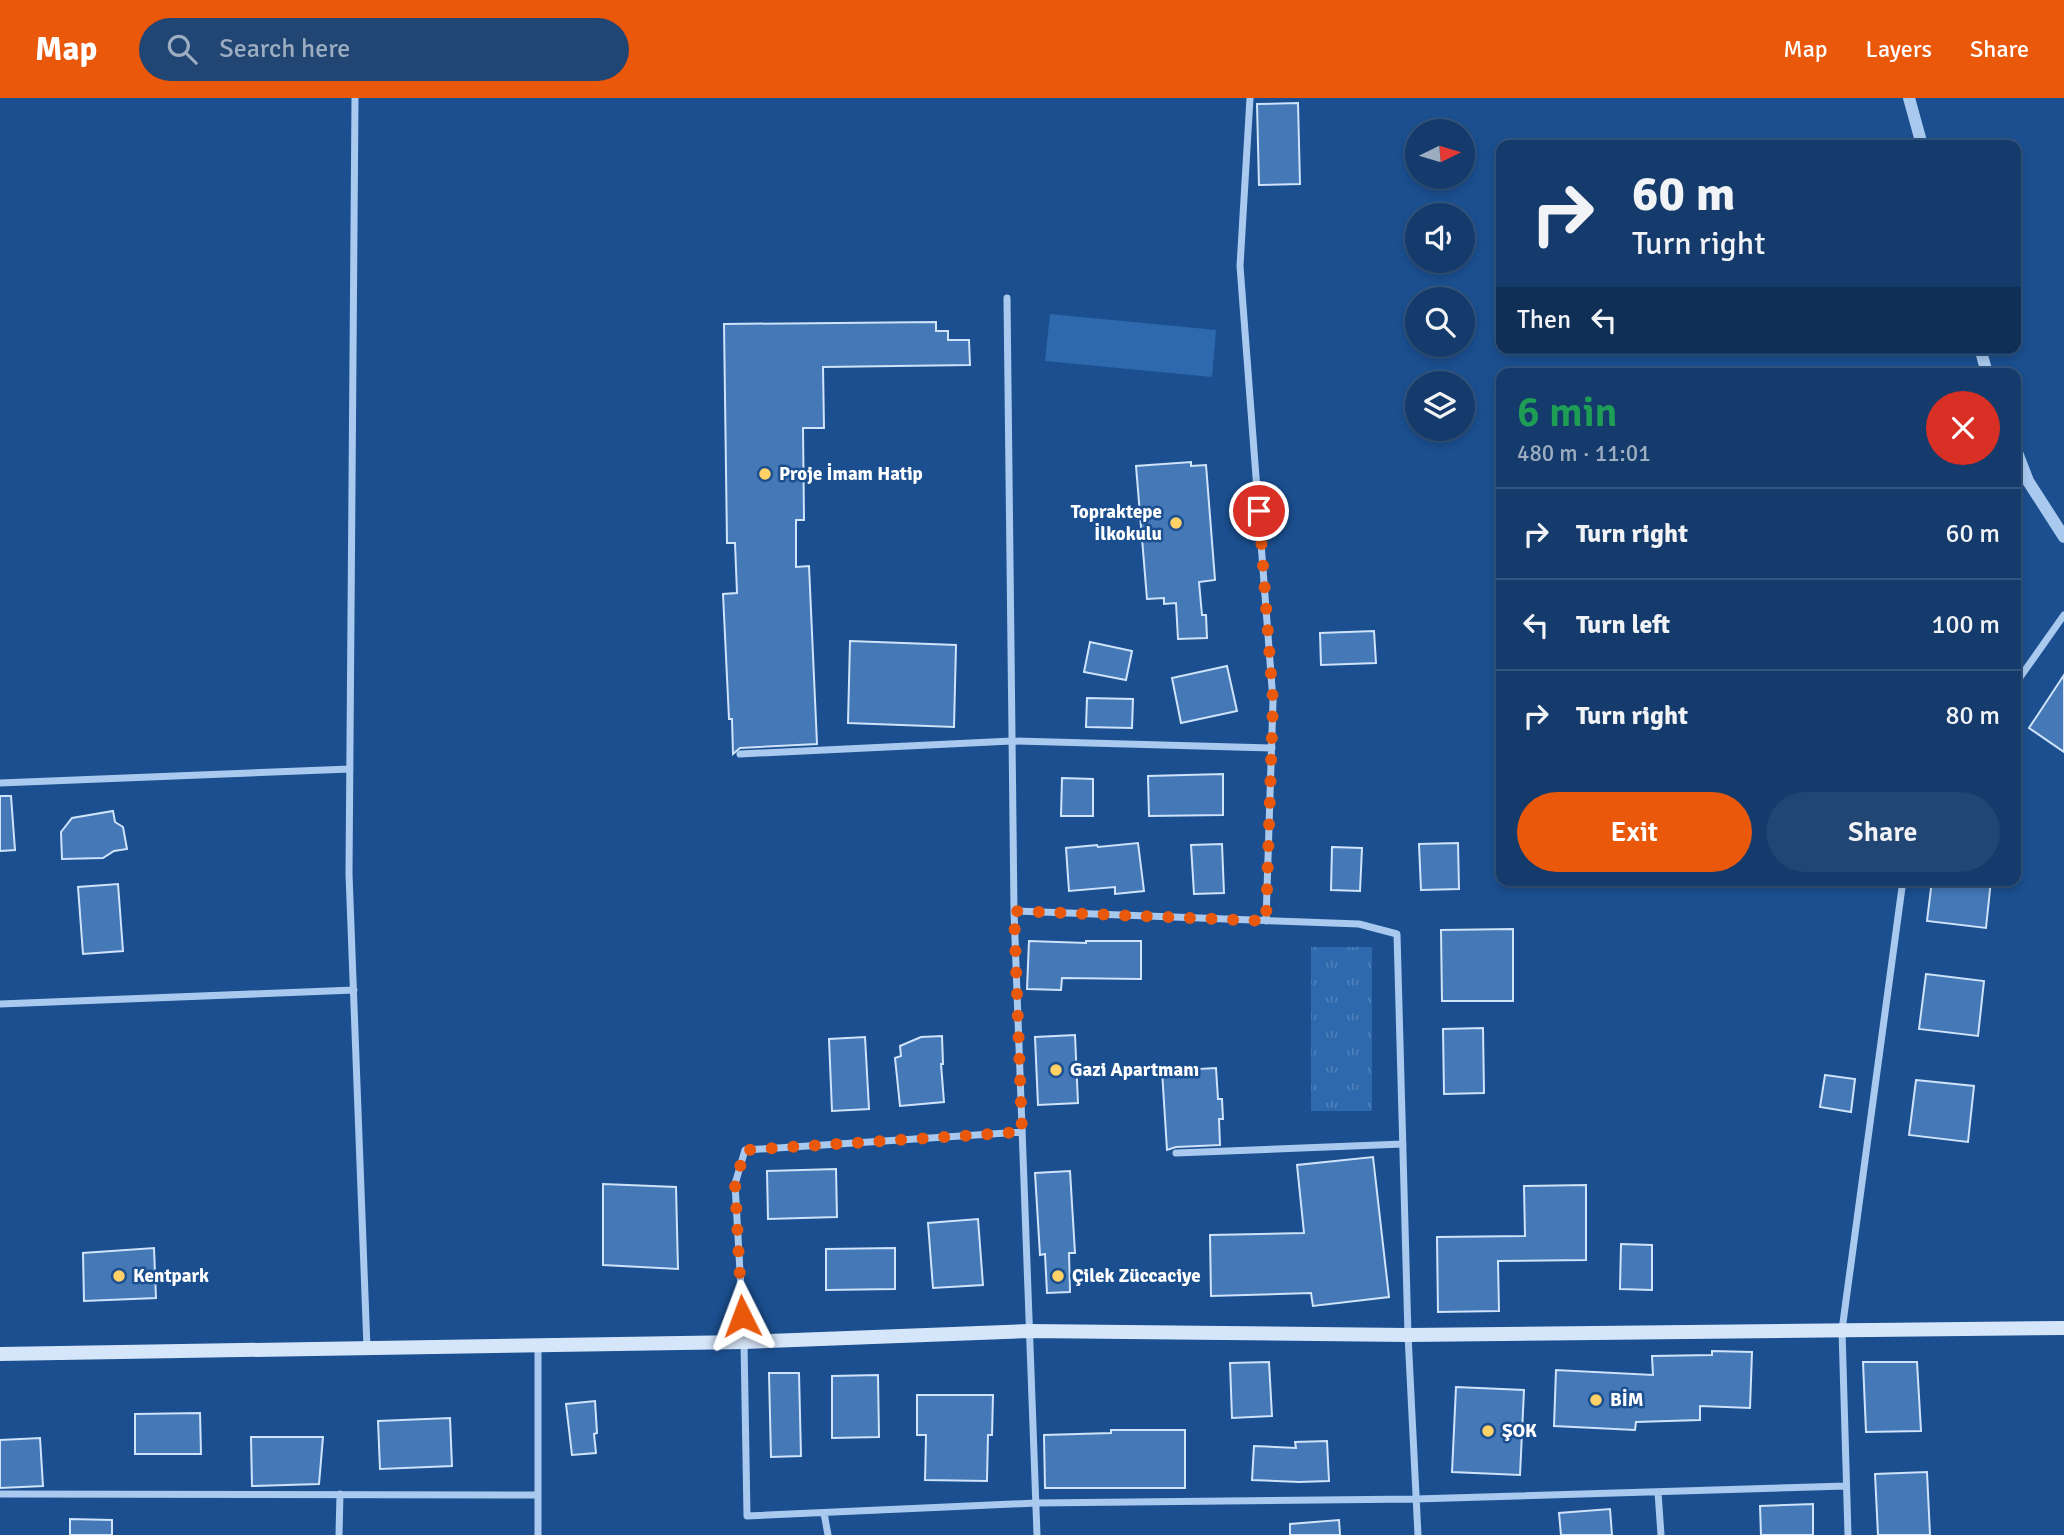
<!DOCTYPE html>
<html lang="en">
<head>
<meta charset="utf-8">
<style>
	body { margin:0; font-family:Signika,sans-serif; background:#214673; color:#f1f3f6; height:100vh; display:flex; flex-direction:column; font-size:26px; white-space:nowrap }
	* { box-sizing:border-box; margin:0 }
	p { font-size:23px; color:#9dadc1 }
	.icon { flex:none; width:38px; height:38px; fill:none; stroke:currentColor; stroke-width:2; stroke-linecap:round; stroke-linejoin:round }
	.map { position:relative; flex:1; overflow:hidden }
	.sheet { position:absolute; left:1496px; top:270px; width:525px; height:518px; display:flex; flex-direction:column; background:#143b6b; border-radius:14px; box-shadow:0 4px 10px #0003,0 0 0 2px #33557e }
	.sheet>* { flex:none }
	.hud { position:absolute; left:1496px; top:42px; width:525px; height:214px; border-radius:14px; box-shadow:0 4px 10px #0003,0 0 0 2px #33557e; background:#143b6b; color:#f1f3f6; overflow:hidden }
	.needle { width:46px; rotate:85deg }
	.tools { position:absolute; left:1405px; top:21px; display:grid; gap:14px }
	.tools a { display:grid; place-items:center; width:70px; height:70px; border-radius:50%; background:#143b6b; box-shadow:0 4px 10px #0003,0 0 0 2px #33557e; font-size:35px }
	.pin { position:absolute; display:grid; place-items:center; width:60px; height:60px; color:#fff; margin:-30px; border:4px solid #fff; border-radius:50%; box-shadow:0 2px 7px #0007 }
	.me { position:absolute; width:77px; margin:-38px; rotate:357deg; stroke-linejoin:round; filter:drop-shadow(0 0 5px #0008) }
	.turn { display:flex; align-items:center; gap:24px; height:147px; padding:0 21px; font-size:32px }
	.turn .icon { width:91px; height:91px; stroke-width:2.5 }
	.turn b { display:block; font-size:49px; line-height:60px }
	.then { display:flex; align-items:center; height:66px; padding:0 21px; background:#0003; gap:14px; font-size:26px }
	.round { display:grid; place-items:center; flex:none; width:74px; height:74px; border-radius:37px; background:#214673 }
	.summary { display:flex; align-items:center; justify-content:space-between; height:119px; padding:0 21px }
	h1 { font-size:42px; font-weight:600; line-height:52px; color:#1e9e55 }
	.button { display:flex; gap:14px; margin-top:auto; padding:14px 21px }
	.button a { flex:1; height:80px; border-radius:42px; background:#ea580c; color:#fff; font-size:28px; font-weight:600; line-height:80px; text-align:center }
	.button a+a { background:#214673; color:#f1f3f6 }
	ul { padding:0; list-style:none }
	li { display:flex; align-items:center; gap:21px; height:91px; padding:0 21px; border-top:2px solid #33557e }
	li div { flex:1 }
	li b { display:block; font-size:26px }
	li em { font-style:normal }
	header { display:flex; align-items:center; gap:42px; box-sizing:border-box; height:98px; padding:0 35px; background:#ea580c; color:#fff }
	header strong { font-size:33px }
	nav { display:flex; gap:38px; margin-inline-start:auto; font-size:24px }
	.search { width:490px; height:63px; background:#214673; display:flex; align-items:center; gap:18px; box-sizing:border-box; padding:0 24px; border-radius:38px; color:#9dadc1; font-size:26px }
	.map>svg:first-child { display:block }
	.grass { fill:#2e69ad }
	.park { fill:url(#park-tufts) }
	.building { fill:#4478b7; stroke:#cfe3fa; stroke-width:2 }
	.lines { fill:none; stroke-linecap:round; stroke-linejoin:round }
	.minor { stroke:#a9c9ee; stroke-width:7 }
	.tertiary { stroke:#a9c9ee; stroke-width:12 }
	.secondary { stroke:#d6e6fa; stroke-width:14 }
	.route { stroke:#ea580c; stroke-width:12; stroke-dasharray:0 21.6 }
	.poi-dot { fill:#ffd166; stroke:#1b4f8f; stroke-width:2.5 }
	.labels { text-anchor:middle; dominant-baseline:central; stroke-width:5; stroke-linejoin:round; paint-order:stroke }
	.poi-label { font-size:19px; font-weight:bold; fill:#fff; stroke:#1b4f8f; text-anchor:start }
</style>
</head>
<body>
<header>
<strong>Map</strong>
<div class="search"><svg class="icon" aria-label="search" viewBox="0 0 24 24"><circle cx="10" cy="10" r="6"/><path d="M15 15l6 6"/></svg>Search here</div>
<nav><a>Map</a><a>Layers</a><a>Share</a></nav>
</header>
<div class="map">
<svg width="2064" height="1437" viewBox="0 0 2064 1437">
	<defs>
		<pattern id="park-tufts" width="24" height="20" patternUnits="userSpaceOnUse" patternTransform="scale(1.75)"><rect width="24" height="20" fill="#2e69ad"/><path d="M3 7l-1-3M5 7V3M7 7l1-3M15 17l-1-3M17 17v-4M19 17l1-3" fill="none" stroke="#4d80b9"/></pattern>
	</defs>
	<rect width="100%" height="100%" fill="#1b4f8f"/>
	<path class="grass" d="M1050,216L1216,232L1212,279L1045,263Z"/>
	<path class="park" d="M1311,849H1372V1013H1311Z"/>
	<path class="building" d="M1298,5L1300,86L1259,87L1257,6Z
		M936,224V233H948V242H969L970,267L823,269L824,330H803L804,422H796V469L809,468L817,646L740,650L733,656L732,621H729L723,496L737,495L735,445H727L724,226Z
		M1191,364V368L1206,367L1215,482L1199,484L1202,517H1206L1207,540L1178,541L1176,505L1164,506V500L1147,501L1136,368Z
		M1374,533L1376,565L1321,567L1320,535Z
		M850,543L956,547L954,629L848,625Z
		M1090,544L1132,553L1126,582L1084,574Z
		M1227,568L1237,613L1181,625L1172,580Z
		M2064,577V654L2029,630Z
		M1087,600L1133,601L1132,630L1086,629Z
		M1223,676V717L1149,718L1148,678Z
		M1062,680L1093,681V718H1061Z
		M0,698H11L15,752L0,753Z
		M113,713L115,724L123,729L127,751L114,753L103,760L62,761L61,734L72,720Z
		M1138,745L1144,793L1115,796V789L1069,793L1066,750L1097,747L1098,749Z
		M1458,745L1459,791L1421,792L1419,746Z
		M1222,746L1224,795L1194,796L1191,747Z
		M1332,749L1362,750L1360,793L1331,792Z
		M1932,782H1991L1986,830L1927,823Z
		M118,786L123,853L83,856L78,789Z
		M1513,831V903H1442L1441,832Z
		M1029,843L1086,845V843H1141V881L1062,880L1061,892L1027,891Z
		M1926,876L1984,883L1978,938L1919,931Z
		M1483,930L1484,995L1444,996L1443,931Z
		M1075,937L1078,1005L1038,1007L1035,939Z
		M942,938L943,966H941L944,1004L900,1008L895,960L901,958L900,948L921,939Z
		M865,939L869,1011L832,1013L829,941Z
		M1216,970L1218,1001H1222L1223,1021H1219L1220,1047L1176,1049L1167,1052L1162,973Z
		M1825,977L1855,981L1851,1014L1820,1009Z
		M1916,982L1974,988L1968,1044L1909,1037Z
		M1373,1059L1389,1199L1313,1208L1311,1195L1211,1198L1210,1137L1304,1135L1297,1067Z
		M836,1071L837,1119L768,1121L767,1073Z
		M1070,1073L1075,1155H1069L1070,1194L1047,1195L1045,1156L1040,1157L1035,1075Z
		M603,1086L676,1089L678,1171L603,1167Z
		M1586,1087V1162L1498,1163L1499,1213L1438,1214L1437,1139L1525,1138L1524,1088Z
		M978,1121L983,1187L933,1190L928,1125Z
		M1621,1146L1652,1147V1192L1620,1191Z
		M154,1150L156,1200L84,1203L83,1155Z
		M895,1150V1191L826,1192V1151Z
		M1712,1253L1752,1254L1750,1310L1700,1308V1322L1636,1324L1635,1332L1554,1328L1556,1272L1653,1277L1652,1258L1712,1257Z
		M1269,1264L1272,1318L1232,1320L1230,1265Z
		M1863,1264H1917L1921,1333L1866,1334Z
		M769,1275H799L801,1358L771,1359Z
		M878,1277L879,1339L832,1340V1278Z
		M1456,1289L1524,1292L1520,1377L1452,1374Z
		M917,1297H993L992,1337H988L987,1383L925,1382L926,1337H917Z
		M595,1303L597,1335L594,1336L596,1355L572,1357L566,1306Z
		M200,1315L201,1356H135V1316Z
		M450,1320L452,1368L380,1371L378,1323Z
		M1111,1332H1185V1390H1045L1044,1337L1111,1335Z
		M251,1339H323L319,1386L252,1388Z
		M40,1340L43,1388L0,1390V1342Z
		M1327,1343L1329,1383L1299,1384L1252,1382L1254,1348L1296,1350L1295,1344Z
		M1927,1374L1930,1437H1878L1875,1376Z
		M1813,1406V1437H1761L1760,1408Z
		M1610,1411L1612,1437H1561L1559,1415Z
		M70,1421L112,1422V1437H70Z
		M1339,1422L1340,1437H1290V1426Z"/>
	<g class="lines">
		<path class="minor" d="M355,0L349,776L367,1250
			M1250,0L1240,168L1273,603L1266,823
			M1007,200L1014,813L1037,1437
			M2016,585L2064,517
			M740,656L1012,643L1272,650
			M0,685L350,671
			M1014,813L1359,826L1397,836L1408,1237L1418,1437
			M0,906L354,892
			M1022,1034L745,1052L735,1086L744,1244L747,1418L1036,1405L1416,1401L1846,1388
			M1176,1055L1403,1046
			M1658,1394L1661,1437
			M0,1396L537,1397
			M824,1415L828,1437
			M339,1437L340,1396
			M538,1437V1248
			M1848,1437L1842,1232L1903,782"/>
		<path class="tertiary" d="M1909,0L1922,47
			M1980,250L1987,275
			M2016,352L2028,383L2064,439"/>
		<path class="secondary" d="M0,1256L744,1244L1029,1233L1408,1237L2064,1230"/>
	</g>
	<g class="lines">
		<path class="route" d="M742,1218L735,1086L745,1052L1022,1034L1014,813L1266,823L1273,603L1259,413"/>
	</g>
	<g class="poi-dot">
		<circle cx="765" cy="376" r="7"/>
		<circle cx="1176" cy="425" r="7"/>
		<circle cx="1056" cy="972" r="7"/>
		<circle cx="119" cy="1178" r="7"/>
		<circle cx="1058" cy="1178" r="7"/>
		<circle cx="1596" cy="1302" r="7"/>
		<circle cx="1488" cy="1333" r="7"/>
	</g>
	<g class="labels">
		<g class="poi-label">
			<text x="779" y="376">Proje İmam Hatip</text>
			<text x="1162" y="414" text-anchor="end">Topraktepe<tspan x="1162" dy="22">İlkokulu</tspan></text>
			<text x="1070" y="972">Gazi Apartmanı</text>
			<text x="133" y="1178">Kentpark</text>
			<text x="1072" y="1178">Çilek Züccaciye</text>
			<text x="1610" y="1302">BİM</text>
			<text x="1502" y="1333">ŞOK</text>
		</g>
	</g>
</svg>
<div class="tools">
<a><svg class="needle" viewBox="-14 -14 28 28"><path d="M0-13l5 13h-10z" fill="#e53935"/><path d="M0 13l5-13h-10z" fill="#9dadc1"/></svg></a>
<a><svg class="icon" aria-label="sound" viewBox="0 0 24 24"><path d="M4 9h4l5-4v14l-5-4H4zM17 9q2 3 0 6"/></svg></a>
<a><svg class="icon" aria-label="search" viewBox="0 0 24 24"><circle cx="10" cy="10" r="6"/><path d="M15 15l6 6"/></svg></a>
<a><svg class="icon" aria-label="layers" viewBox="0 0 24 24"><path d="M12 4l9 5-9 5-9-5zM3 14l9 5 9-5"/></svg></a>
</div>
<div class="pin" style="left:1259px;top:413px;background:#d93025"><svg class="icon" aria-label="arrive" viewBox="0 0 24 24"><path d="M6 21V4h12l-3 4 3 4H6"/></svg></div>
<svg class="me" style="left:742px;top:1218px" viewBox="-20 -20 40 40"><path d="M0-17L14 15 0 8-14 15z" fill="#ea580c" stroke="#fff" stroke-width="4"/></svg>
<div class="hud">
<div class="turn"><svg class="icon" aria-label="right" viewBox="0 0 24 24"><path d="M7 20v-9h11M14 6l5 5-5 5"/></svg><div><b>60 m</b>Turn right</div></div>
<div class="then">Then<svg class="icon" aria-label="left" viewBox="0 0 24 24"><path d="M17 20v-9H6M10 6l-5 5 5 5"/></svg></div>
</div>
<section class="sheet">
<div class="summary"><div><h1>6 min</h1><p>480 m · 11:01</p></div><a class="round" style="background:#d93025;color:#fff"><svg class="icon" aria-label="close" viewBox="0 0 24 24"><path d="M6 6l12 12M18 6L6 18"/></svg></a></div>
<ul>
<li><svg class="icon" aria-label="right" viewBox="0 0 24 24"><path d="M7 20v-9h11M14 6l5 5-5 5"/></svg><div><b>Turn right</b></div><em>60 m</em></li>
<li><svg class="icon" aria-label="left" viewBox="0 0 24 24"><path d="M17 20v-9H6M10 6l-5 5 5 5"/></svg><div><b>Turn left</b></div><em>100 m</em></li>
<li><svg class="icon" aria-label="right" viewBox="0 0 24 24"><path d="M7 20v-9h11M14 6l5 5-5 5"/></svg><div><b>Turn right</b></div><em>80 m</em></li>
</ul>
<div class="button"><a>Exit</a><a>Share</a></div>
</section>
</div>
</body>
</html>
